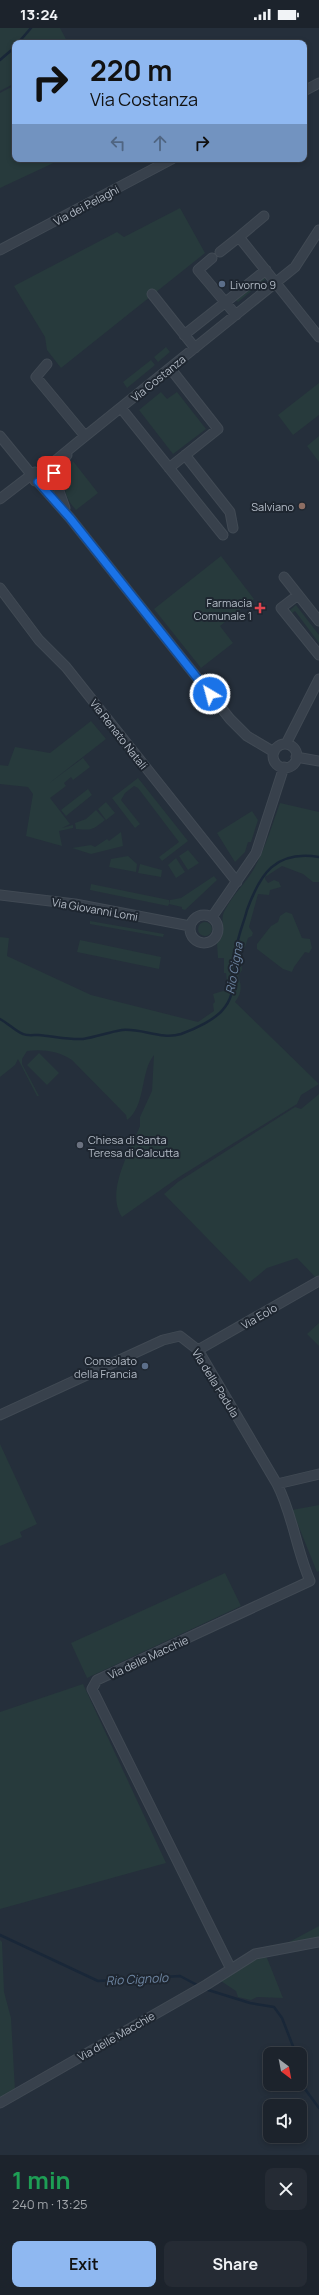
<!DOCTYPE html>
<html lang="en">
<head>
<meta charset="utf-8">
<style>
	body { margin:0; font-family:Manrope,sans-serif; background:#252b34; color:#f1f3f6; height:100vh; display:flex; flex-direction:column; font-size:15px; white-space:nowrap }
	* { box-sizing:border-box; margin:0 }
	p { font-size:13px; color:#a0a4a9 }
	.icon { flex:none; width:22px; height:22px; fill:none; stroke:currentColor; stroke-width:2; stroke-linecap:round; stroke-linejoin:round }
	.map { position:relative; height:2127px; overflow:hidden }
	.side { display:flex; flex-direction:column; background:#1c232c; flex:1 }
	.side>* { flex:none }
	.top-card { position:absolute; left:12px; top:12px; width:295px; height:122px; border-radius:8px; box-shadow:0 2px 6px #0003,0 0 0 1px #3a4048; background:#8fb8f1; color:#111; overflow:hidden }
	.needle { width:26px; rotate:148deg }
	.fabs { position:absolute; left:263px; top:2019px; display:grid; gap:8px }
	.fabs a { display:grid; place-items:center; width:44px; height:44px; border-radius:8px; background:#1c232c; box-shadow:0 2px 6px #0003,0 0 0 1px #3a4048; font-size:20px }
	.pin { position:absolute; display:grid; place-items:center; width:34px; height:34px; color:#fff; margin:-17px; border-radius:8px; box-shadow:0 2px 6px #0006 }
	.me { position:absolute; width:44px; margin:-22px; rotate:323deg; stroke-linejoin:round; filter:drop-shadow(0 0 3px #0008) }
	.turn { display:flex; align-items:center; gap:14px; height:84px; padding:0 12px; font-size:18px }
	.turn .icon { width:52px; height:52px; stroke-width:2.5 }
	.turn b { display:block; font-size:28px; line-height:34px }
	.lanes { display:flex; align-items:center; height:38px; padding:0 12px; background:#0003; justify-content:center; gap:20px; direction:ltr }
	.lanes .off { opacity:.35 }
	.round { display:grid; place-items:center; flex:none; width:42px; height:42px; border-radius:8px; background:#252b34 }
	.headline { display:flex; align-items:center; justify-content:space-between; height:68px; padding:0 12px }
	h1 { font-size:24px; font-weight:700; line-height:30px; color:#1e9e55 }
	.primary-button { display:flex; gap:8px; margin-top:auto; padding:8px 12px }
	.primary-button a { flex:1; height:46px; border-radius:8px; background:#8fb8f1; color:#111; font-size:16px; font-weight:700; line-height:46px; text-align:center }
	.primary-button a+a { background:#252b34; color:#f1f3f6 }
	.status { display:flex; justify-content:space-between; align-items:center; height:28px; padding:0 20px; background:#1c232c; direction:ltr }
	.status svg { height:11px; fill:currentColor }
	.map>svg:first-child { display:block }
	.green { fill:#273a3c }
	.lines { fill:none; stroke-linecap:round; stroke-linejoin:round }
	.stream { stroke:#192738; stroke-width:2.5 }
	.minor-casing { stroke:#414a54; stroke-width:11 }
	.minor { stroke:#38414c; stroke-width:9 }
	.route-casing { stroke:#114b97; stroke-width:10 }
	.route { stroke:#1a73e8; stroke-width:7 }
	.service-dot { fill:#5c6f8a; stroke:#1e2630; stroke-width:1.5 }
	.education-dot { fill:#8d6e63; stroke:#1e2630; stroke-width:1.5 }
	.health-dot { fill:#e0444e; stroke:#1e2630; stroke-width:1.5 }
	.worship-dot { fill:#6b7280; stroke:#1e2630; stroke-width:1.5 }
	.labels { text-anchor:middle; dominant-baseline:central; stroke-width:4; stroke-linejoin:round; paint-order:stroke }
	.street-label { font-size:11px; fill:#b4bcc7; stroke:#1e2630 }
	.poi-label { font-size:11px; fill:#b4bcc7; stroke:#1e2630; text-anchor:end }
	.water-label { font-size:12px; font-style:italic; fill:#6f87a4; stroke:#1e2630 }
</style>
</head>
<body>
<div class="status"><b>13:24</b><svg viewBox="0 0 49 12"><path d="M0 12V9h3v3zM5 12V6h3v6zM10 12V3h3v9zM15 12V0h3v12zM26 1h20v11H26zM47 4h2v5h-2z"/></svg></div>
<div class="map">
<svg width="319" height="2127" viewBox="0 0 319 2127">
	<rect width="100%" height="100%" fill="#252f3b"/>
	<path class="green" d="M0,0H60L68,15H15V55L0,63Z
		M15,57V131H62L0,160V65Z
		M180,180L205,225L61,340L47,322L45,309L14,258L117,204L124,209Z
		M264,248L266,251L238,274L235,271Z
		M166,319L170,324L158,334L154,329Z
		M151,332L155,337L127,360L123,354Z
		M319,355V387L293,407L278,387Z
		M161,364L167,371L177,364L206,401L173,426L139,382Z
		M319,408V434L307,418Z
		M73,433L98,465L76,482C60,464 64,453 73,433Z
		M221,528L254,571L220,598L233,615L201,640L154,581Z
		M296,577L319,607V615L295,583L291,586L289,583Z
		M91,693L106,711L48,756L83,730L90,739L73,752L71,749L64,755L66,758L50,770L70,796L62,800L73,797V800L59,803L62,818L26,808L33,766L28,759L0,756V737L8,738L15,719L50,725Z
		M138,750L188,813L162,833L159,829L179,814L138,760L134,758L125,765L121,772L140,796L135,800L112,770Z
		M88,761L92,767L66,788L61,782Z
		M106,774L115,785L106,792L98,781Z
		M280,775L319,784V854H313L303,846L282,838L265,849V851L268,855L274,852L279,854L281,859L270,862L269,867L258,866L249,899L253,905L252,908L248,910L245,919L240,925L242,942L238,948C242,958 242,965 235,974L319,1056L301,1067L297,1076L179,1149L122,1189C105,1164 130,1123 140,1098V1089L152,1063L154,1027C140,1044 146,1078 127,1092L126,1087L72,1032C58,1023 43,1021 27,1023L22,1031V1036L39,1068H37L18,1031L15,1037L0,1049V909L9,910L7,928L91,967L198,994L214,983L213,976L215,974L213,966L223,963L228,964L226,945H224V930H218L217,915C229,904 218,894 225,882C233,866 247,854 255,839C266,818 272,797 280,775Z
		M96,782L105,792C91,803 92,802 76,801L75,795L86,791Z
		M252,783L258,792L251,814H248L245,824L235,834L217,805Z
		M121,804L123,818L91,826L72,820L91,817L95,819L107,811L109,813Z
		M188,822L199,835L188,842L179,828Z
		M128,828L137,836L136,844L109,839L111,831Z
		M176,830L185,844L176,850L168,837Z
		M140,836L162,842L161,849L138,845Z
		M214,848L217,852L185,882L182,881V879L169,876L168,878L90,862L91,856L169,872V876L170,872L181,870Z
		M286,884L292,886L302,910L310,911L312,920L309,925L305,924L294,939L292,944L283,941L257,921V916L271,898L278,894L280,888Z
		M90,893L164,906L163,909L90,896Z
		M198 901a7 7 0 1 1 14 0a7 7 0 1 1-14 0Z
		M80,912L161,929L159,941L77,924Z
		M39,1025L59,1045L47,1057L27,1037Z
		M319,1066V1253L297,1230L267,1240L250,1254L164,1166L178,1154L295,1079L301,1081Z
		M319,1295V1318L307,1306Z
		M0,1416L37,1496L20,1504L22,1509L0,1518Z
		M319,1477V1543L317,1544L292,1482Z
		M225,1545L241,1578L87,1650L71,1615Z
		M83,1656L166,1835L0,1881V1684Z
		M319,1898V1911L280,1919Z
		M0,1912L2,1914L4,1964L11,1990L15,2063L0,2071Z
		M261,1928L267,1930L283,1970L257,1969L251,1972L238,1969L236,1963L221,1953Z"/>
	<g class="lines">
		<path class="stream" d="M18,15L31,0
			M0,32L15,19
			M0,991C8,995 15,1003 23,1006C27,1008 33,1007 38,1007C53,1008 68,1012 83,1011C96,1009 109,1004 122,1002C142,1000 161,1012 181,1006C195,1001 217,991 225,979C238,962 233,936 237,917C239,905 244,894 247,882C260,846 275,822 319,829
			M0,1907L98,1953L180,1948L199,1958
			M205,1961L250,1975L274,1979L282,1990L296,2026
			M300,2035L305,2061L319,2080"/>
		<g class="minor-casing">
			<path id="minor" d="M304,63L319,55
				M264,188L239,209L319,309
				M0,222L172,131
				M220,224L239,209
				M212,230L198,242L236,287
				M152,266L195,320
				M184,307L266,242
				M47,336L36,349L85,408
				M121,380L223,507
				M0,408L31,446L70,490L230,691L247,708L274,724
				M185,427L230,484L233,500
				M61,438L59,463L65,480
				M169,440L218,401L170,340
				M35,453L44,455L48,453L67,427
				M38,454L55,433L78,414L295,239L319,202
				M0,471L35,444
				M284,549L319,593
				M0,560L39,612L66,639L237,854
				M298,567L281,580L319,627
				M286,716L319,651
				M273 728a12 12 0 1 1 24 0a12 12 0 1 1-24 0Z
				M296,729L319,733
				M0,867L75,876L190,898
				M190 901a14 14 0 1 1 28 0a14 14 0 1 1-28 0Z
				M212,889L256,825L284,739
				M198,1322L319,1253
				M0,1387L163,1312L180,1308L198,1322L277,1456L319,1446
				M231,1941L92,1661L97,1652L310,1553C296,1521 293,1487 277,1456
				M0,2075L206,1957L255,1926L319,1914"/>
		</g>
		<use href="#minor" class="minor"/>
	</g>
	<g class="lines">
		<g class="route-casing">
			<path id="route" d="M54,445L46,454H38L70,490L210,666"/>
		</g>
		<use href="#route" class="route"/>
	</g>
	<g class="service-dot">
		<circle cx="222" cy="256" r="4"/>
		<circle cx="145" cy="1338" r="4"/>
	</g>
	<circle class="education-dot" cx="302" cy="478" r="4"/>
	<path class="health-dot" d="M258 574h4v4h4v4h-4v4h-4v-4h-4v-4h4z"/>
	<circle class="worship-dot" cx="80" cy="1117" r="4"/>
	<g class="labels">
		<g class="street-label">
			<text transform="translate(86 177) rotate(-28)">Via dei Pelaghi</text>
			<text transform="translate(158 350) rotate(-39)">Via Costanza</text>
			<text transform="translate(119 706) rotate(52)">Via Renato Natali</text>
			<text transform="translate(95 881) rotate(10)">Via Giovanni Lomi</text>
			<text transform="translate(259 1288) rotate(-30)">Via Eolo</text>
			<text transform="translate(216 1355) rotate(58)">Via della Padula</text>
			<text transform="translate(148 1629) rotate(-25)">Via delle Macchie</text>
			<text transform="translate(116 2008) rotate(-30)">Via delle Macchie</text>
		</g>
		<g class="poi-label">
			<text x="230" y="256" text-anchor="start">Livorno 9</text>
			<text x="294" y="478">Salviano</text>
			<text x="252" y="574">Farmacia<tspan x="252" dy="13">Comunale 1</tspan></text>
			<text x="88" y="1111" text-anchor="start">Chiesa di Santa<tspan x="88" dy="13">Teresa di Calcutta</tspan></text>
			<text x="137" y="1332">Consolato<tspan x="137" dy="13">della Francia</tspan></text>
		</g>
		<g class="water-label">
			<text transform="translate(234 940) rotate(-80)">Rio Cigna</text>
			<text transform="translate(137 1951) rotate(-3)">Rio Cignolo</text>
		</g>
	</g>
</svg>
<div class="fabs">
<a><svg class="needle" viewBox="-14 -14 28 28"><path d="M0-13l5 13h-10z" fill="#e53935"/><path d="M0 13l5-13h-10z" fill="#a0a4a9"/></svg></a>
<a><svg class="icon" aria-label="sound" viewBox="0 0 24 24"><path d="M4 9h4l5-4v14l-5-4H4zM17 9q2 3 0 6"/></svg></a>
</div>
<div class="pin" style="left:54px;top:445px;background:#d93025"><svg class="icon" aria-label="arrive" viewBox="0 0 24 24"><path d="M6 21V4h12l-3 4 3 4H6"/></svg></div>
<svg class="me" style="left:210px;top:666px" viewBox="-20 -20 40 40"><circle r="17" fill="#1a73e8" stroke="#fff" stroke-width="3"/><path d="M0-11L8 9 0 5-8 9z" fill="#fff"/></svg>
<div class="top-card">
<div class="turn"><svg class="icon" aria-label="right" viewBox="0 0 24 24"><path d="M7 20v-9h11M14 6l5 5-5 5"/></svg><div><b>220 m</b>Via Costanza</div></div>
<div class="lanes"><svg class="icon off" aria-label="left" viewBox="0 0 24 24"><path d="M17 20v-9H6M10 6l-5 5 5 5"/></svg><svg class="icon off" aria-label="ahead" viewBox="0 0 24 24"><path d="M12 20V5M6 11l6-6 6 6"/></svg><svg class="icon" aria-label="right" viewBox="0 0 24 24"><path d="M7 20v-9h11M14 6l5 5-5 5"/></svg></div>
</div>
</div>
<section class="side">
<div class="headline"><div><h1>1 min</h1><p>240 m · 13:25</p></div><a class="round"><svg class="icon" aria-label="close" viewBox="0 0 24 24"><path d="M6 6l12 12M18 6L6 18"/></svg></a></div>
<div class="primary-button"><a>Exit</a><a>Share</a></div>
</section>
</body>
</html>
